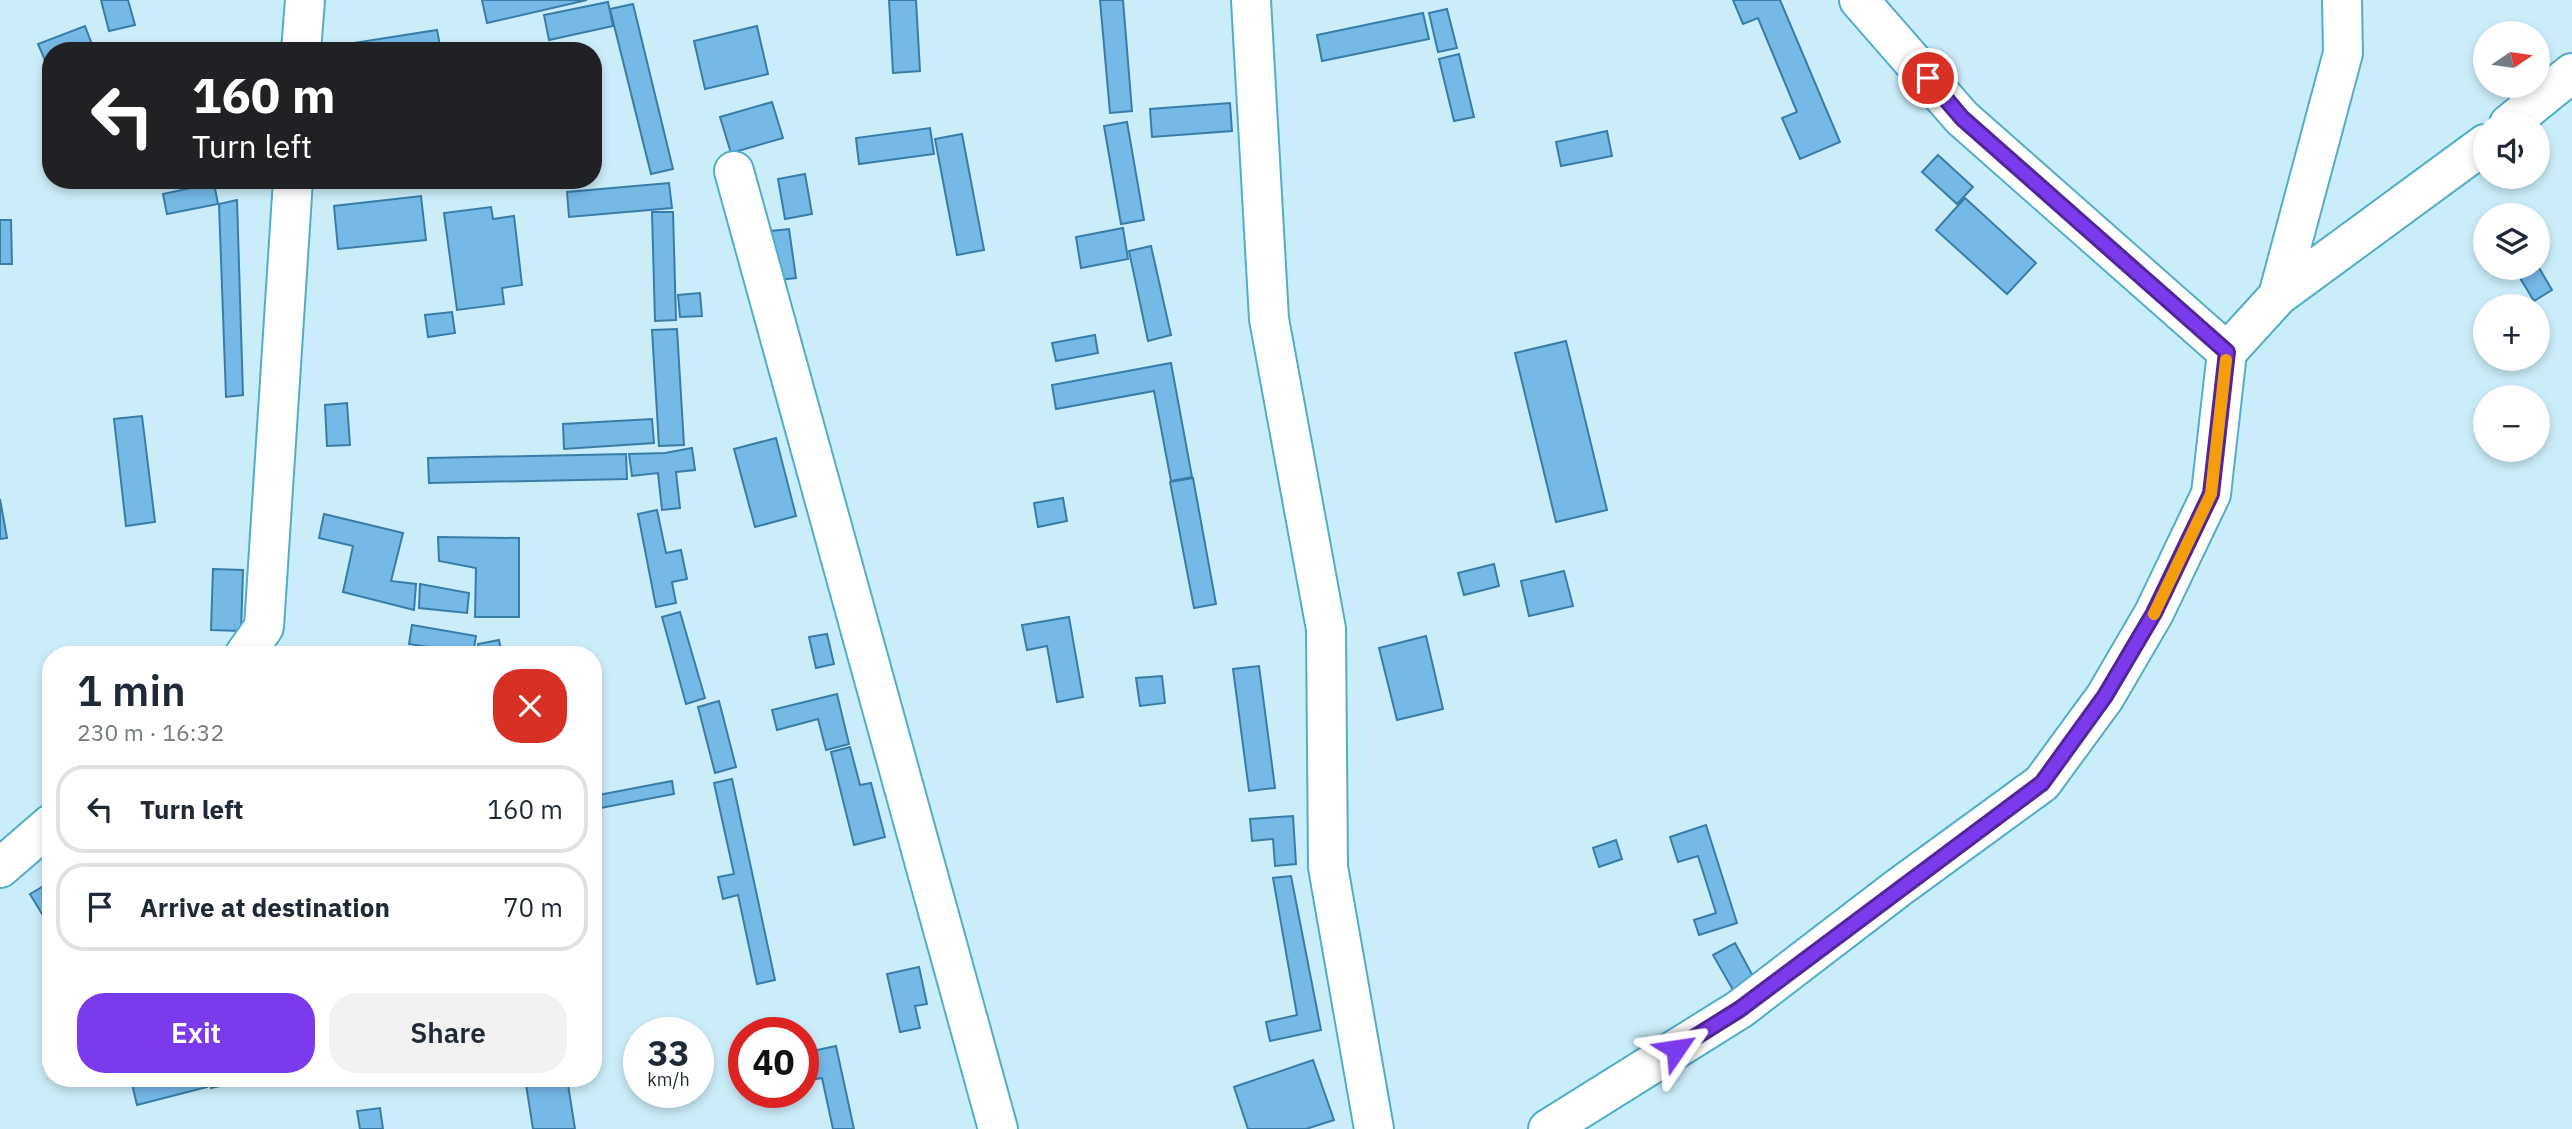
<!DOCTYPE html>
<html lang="en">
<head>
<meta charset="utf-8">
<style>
	body { margin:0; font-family:"IBM Plex Sans",sans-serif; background:#f2f2f3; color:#1f2937; height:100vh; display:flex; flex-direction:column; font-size:26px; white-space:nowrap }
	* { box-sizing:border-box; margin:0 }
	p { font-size:23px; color:#747a83 }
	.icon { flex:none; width:38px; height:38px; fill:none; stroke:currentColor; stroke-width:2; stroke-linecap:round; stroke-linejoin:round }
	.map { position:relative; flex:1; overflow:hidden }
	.drawer { position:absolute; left:42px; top:646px; width:560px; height:441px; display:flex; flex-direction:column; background:#fff; border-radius:28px; box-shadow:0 4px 10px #0003 }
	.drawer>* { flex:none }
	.guide { position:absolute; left:42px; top:42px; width:560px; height:147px; border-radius:28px; box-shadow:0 4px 10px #0003; background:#202124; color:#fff; overflow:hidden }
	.needle { width:46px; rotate:77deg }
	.controls { position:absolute; left:2473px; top:21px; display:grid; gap:14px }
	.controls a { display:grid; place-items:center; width:77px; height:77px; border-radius:50%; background:#fff; box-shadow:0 4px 10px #0003; font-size:35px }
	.speed { position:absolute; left:623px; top:1017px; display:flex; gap:14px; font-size:35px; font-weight:700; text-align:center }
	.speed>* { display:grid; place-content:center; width:91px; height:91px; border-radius:50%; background:#fff; box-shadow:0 4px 10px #0003; line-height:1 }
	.speed small { font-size:18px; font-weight:400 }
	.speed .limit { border:10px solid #d22; background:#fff; color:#111 }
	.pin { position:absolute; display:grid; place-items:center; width:60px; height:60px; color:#fff; margin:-30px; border:4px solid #fff; border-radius:50%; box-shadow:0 2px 7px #0007 }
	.me { position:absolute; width:77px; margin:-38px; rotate:58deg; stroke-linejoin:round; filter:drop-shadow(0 0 5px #0008) }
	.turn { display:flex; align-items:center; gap:24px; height:147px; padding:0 35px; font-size:32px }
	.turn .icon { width:91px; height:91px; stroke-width:2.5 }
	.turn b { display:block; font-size:49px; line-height:60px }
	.round { display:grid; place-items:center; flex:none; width:74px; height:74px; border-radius:28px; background:#f2f2f3 }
	.summary { display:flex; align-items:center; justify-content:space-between; height:119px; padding:0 35px }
	h1 { font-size:42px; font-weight:600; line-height:52px }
	.action { display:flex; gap:14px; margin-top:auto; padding:14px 35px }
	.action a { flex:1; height:80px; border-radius:28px; background:#7c3aed; color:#fff; font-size:28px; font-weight:600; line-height:80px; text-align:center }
	.action a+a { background:#f2f2f3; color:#1f2937 }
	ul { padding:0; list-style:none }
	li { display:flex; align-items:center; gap:21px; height:88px; margin:0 14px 10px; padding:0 21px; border:4px solid #e0e1e3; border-radius:28px }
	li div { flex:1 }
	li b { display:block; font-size:26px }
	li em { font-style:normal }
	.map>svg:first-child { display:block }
	.building { fill:#75b9e7; stroke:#387da8; stroke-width:2 }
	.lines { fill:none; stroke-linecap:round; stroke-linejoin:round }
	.minor-casing { stroke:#50aec9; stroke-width:42 }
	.minor { stroke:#fff; stroke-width:38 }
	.route-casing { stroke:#51269a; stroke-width:18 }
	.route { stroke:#7c3aed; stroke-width:12 }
	.slow { stroke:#f59e0b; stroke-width:12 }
</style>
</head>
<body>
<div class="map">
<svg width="2572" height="1129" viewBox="0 0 2572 1129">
	<rect width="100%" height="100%" fill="#cbedf9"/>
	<path class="building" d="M101,0H128L135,25L109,31Z
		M482,0H587L487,23Z
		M889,0H916L920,71L893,73Z
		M1100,0H1123L1132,111L1110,113Z
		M1733,0H1780L1840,142L1800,159L1782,118L1797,112L1758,18L1743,24Z
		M608,2L613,26L549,40L544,15Z
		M633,4L673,169L651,174L610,9Z
		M1447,9L1457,48L1438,52L1429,13Z
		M1423,13L1429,39L1322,61L1317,35Z
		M85,26L93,47L83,51H51V63L47,65L38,44Z
		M757,26L768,74L705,89L694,41Z
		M437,30L441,51H348L347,44Z
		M141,45L143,51H114Z
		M1459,54L1474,117L1454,121L1439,59Z
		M772,102L783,138L731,153L720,117Z
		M1230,103L1232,131L1152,137L1150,109Z
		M1127,122L1144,220L1121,224L1104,126Z
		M930,128L934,154L859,164L856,138Z
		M1607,131L1612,156L1561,166L1556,142Z
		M962,134L984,250L957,255L935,139Z
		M1938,155L1973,187L1957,204L1922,172Z
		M805,174L812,214L785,219L778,179Z
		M214,183L218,204L167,214L163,194Z
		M669,183L672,208L569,217L567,192Z
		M421,196L426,240L338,249L334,206Z
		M1965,198L2036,263L2007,294L1936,230Z
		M237,200L243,395L226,397L219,204Z
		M491,207L493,219L514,216L522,285L502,288L504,304L457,310L444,213Z
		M652,212H673L676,320L655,321Z
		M0,220H11L12,264H0Z
		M1123,228L1128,259L1081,268L1076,237Z
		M789,229L796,278L778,280L771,231Z
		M1151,246L1171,335L1148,341L1129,251Z
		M2538,266L2552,290L2534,301L2514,268Z
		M700,293L702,316L680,317L678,295Z
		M452,312L455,333L428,337L425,315Z
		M677,329L684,445L659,446L652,330Z
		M1095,335L1098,353L1056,361L1052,343Z
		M1566,341L1607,510L1556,522L1515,353Z
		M1171,363L1192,477L1171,481L1154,391L1056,409L1052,385Z
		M347,403L350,445L327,446L325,405Z
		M142,416L155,522L126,526L114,419Z
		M652,419L654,443L564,449L563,424Z
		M776,438L796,516L755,527L734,449Z
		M692,448L695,470L676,472L680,508L662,510L658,473L632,476L629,454L665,453Z
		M626,454L627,479L429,483L428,458Z
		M1193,478L1216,604L1194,608L1170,482Z
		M1063,498L1067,521L1038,527L1034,503Z
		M0,499L7,538L0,539Z
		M657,510L666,553L681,550L687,579L672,582L676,603L656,607L638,514Z
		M324,514L403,533L391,581L416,584L414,610L343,592L353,546L319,538Z
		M438,537L519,538V617H475L476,568L439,561Z
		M1494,564L1499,586L1464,595L1458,573Z
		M213,569L243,570L241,631L211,630Z
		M1564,571L1573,606L1529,616L1521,581Z
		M420,584L469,593L467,613L419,608Z
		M680,612L705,698L686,704L662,617Z
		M1069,617L1083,697L1057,702L1047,646L1027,650L1022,625Z
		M412,625L476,636L473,654L409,644Z
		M827,634L834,664L816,668L809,637Z
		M1426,636L1443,709L1397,720L1379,648Z
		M499,640L502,654H480L478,644Z
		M1259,666L1275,788L1249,791L1233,669Z
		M1162,676L1165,703L1140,706L1136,678Z
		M837,694L849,744L826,750L818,719L777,730L772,710Z
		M719,701L736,767L715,773L698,707Z
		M850,747L860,785L871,783L885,837L854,845L831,752Z
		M732,779L775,980L757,984L738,895L723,899L718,877L734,874L714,783Z
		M672,781L674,794L595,809L593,796Z
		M1293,816L1296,864L1275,866L1273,839L1252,841L1250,819Z
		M1706,825L1737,923L1699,935L1694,920L1716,913L1698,856L1678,862L1670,837Z
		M1616,840L1622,859L1599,867L1593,848Z
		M1291,876L1321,1030L1270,1041L1266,1022L1297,1015L1273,878Z
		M49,883L51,909L42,914L30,894Z
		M1735,943L1754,978L1733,990L1713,955Z
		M919,967L927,1004L915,1006L920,1028L900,1032L887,974Z
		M836,1046L854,1129H833L822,1078L804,1081L803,1078V1053Z
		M1313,1060L1334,1120L1306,1129H1248L1234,1087Z
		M156,1078H205L207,1087L137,1105L132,1084Z
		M209,1078H254L211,1088Z
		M525,1078H567L575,1129H533Z
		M380,1108L383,1129H360L357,1111Z"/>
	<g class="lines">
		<g class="minor-casing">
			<path id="minor" d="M1251,0L1269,319L1326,629L1328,867L1374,1129
				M1859,0L1962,118L2227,352
				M301,51L305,0
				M2509,124L2572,73
				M734,171L998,1129
				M2278,296L2343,53L2342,0
				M245,654L264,627L293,180
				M0,868L51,824
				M1548,1129L1740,1009L1898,888L2042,783L2105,697L2154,613L2211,494L2227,352L2278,296L2485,144"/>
		</g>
		<use href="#minor" class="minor"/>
	</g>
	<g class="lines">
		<g class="route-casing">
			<path id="route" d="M1676,1049L1740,1009L2042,783L2105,696L2154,613L2211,494L2227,352L1962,118L1928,78"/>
		</g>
		<use href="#route" class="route"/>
		<path class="slow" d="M2154,614L2211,494L2226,360"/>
	</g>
</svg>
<div class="controls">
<a><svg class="needle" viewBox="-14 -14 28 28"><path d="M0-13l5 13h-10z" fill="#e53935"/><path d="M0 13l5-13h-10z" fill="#747a83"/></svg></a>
<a><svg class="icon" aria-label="sound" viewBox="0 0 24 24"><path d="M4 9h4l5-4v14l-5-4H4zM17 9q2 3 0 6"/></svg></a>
<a><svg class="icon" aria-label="layers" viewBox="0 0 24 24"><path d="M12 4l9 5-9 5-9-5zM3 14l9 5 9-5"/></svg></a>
<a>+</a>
<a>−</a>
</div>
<div class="speed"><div>33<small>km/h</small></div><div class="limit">40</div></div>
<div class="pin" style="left:1928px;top:78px;background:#d93025"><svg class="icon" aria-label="arrive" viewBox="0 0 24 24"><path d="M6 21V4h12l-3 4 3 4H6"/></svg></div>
<svg class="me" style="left:1676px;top:1049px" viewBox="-20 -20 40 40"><path d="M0-17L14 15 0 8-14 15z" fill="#7c3aed" stroke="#fff" stroke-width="4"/></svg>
<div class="guide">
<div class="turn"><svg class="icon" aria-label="left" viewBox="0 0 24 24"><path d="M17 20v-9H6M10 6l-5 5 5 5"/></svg><div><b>160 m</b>Turn left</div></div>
</div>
<section class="drawer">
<div class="summary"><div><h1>1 min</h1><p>230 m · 16:32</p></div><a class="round" style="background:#d93025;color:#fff"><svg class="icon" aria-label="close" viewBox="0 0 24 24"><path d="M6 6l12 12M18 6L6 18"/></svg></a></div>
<ul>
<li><svg class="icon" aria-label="left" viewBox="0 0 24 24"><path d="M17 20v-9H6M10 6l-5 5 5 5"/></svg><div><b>Turn left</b></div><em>160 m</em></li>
<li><svg class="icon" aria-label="arrive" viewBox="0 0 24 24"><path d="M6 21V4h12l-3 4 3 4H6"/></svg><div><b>Arrive at destination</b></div><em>70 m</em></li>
</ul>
<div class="action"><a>Exit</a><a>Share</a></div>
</section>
</div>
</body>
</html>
